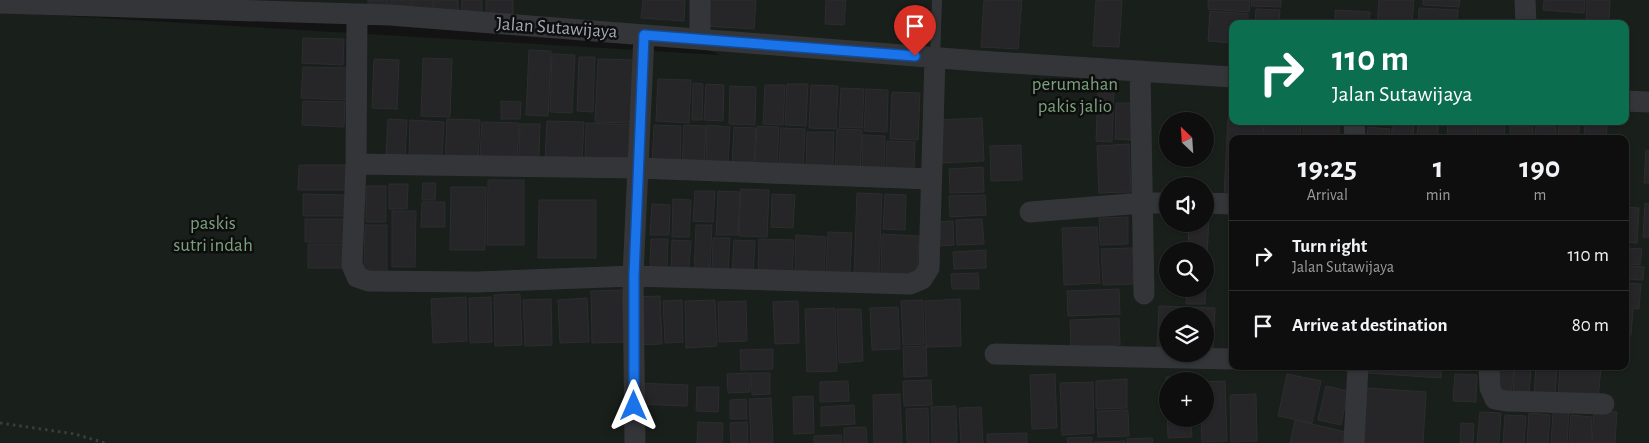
<!DOCTYPE html>
<html lang="en">
<head>
<meta charset="utf-8">
<style>
	body { margin:0; font-family:"Alegreya Sans",sans-serif; background:#1c1c1d; color:#f1f3f6; height:100vh; display:flex; flex-direction:column; font-size:19px; white-space:nowrap }
	* { box-sizing:border-box; margin:0 }
	p { font-size:16px; color:#9b9c9e }
	.icon { flex:none; width:28px; height:28px; fill:none; stroke:currentColor; stroke-width:2; stroke-linecap:round; stroke-linejoin:round }
	.map { position:relative; flex:1; overflow:hidden }
	.details { position:absolute; left:1229px; top:135px; width:400px; height:235px; display:flex; flex-direction:column; background:#0e0e0f; border-radius:10px; box-shadow:0 1px 4px #0004,0 0 0 1px #2e2e2f }
	.details>* { flex:none }
	.top-card { position:absolute; left:1229px; top:20px; width:400px; height:105px; border-radius:10px; box-shadow:0 1px 4px #0004,0 0 0 1px #2e2e2f; background:#0b6e4f; color:#fff; overflow:hidden }
	.needle { width:32px; rotate:335deg }
	.controls { position:absolute; left:1159px; top:112px; display:grid; gap:10px }
	.controls a { display:grid; place-items:center; width:55px; height:55px; border-radius:50%; background:#0e0e0f; box-shadow:0 1px 4px #0004,0 0 0 1px #2e2e2f; font-size:25px }
	.pin { position:absolute; display:grid; place-items:center; width:42px; height:42px; color:#fff; margin:-51px -21px; border-radius:50% 50% 50% 0; rotate:-45deg; box-shadow:0 0 5px #0007 }
	.pin .icon { rotate:45deg }
	.me { position:absolute; width:55px; margin:-28px; rotate:0deg; stroke-linejoin:round; filter:drop-shadow(0 0 4px #0008) }
	.turn { display:flex; align-items:center; gap:18px; height:105px; padding:0 20px; font-size:22px }
	.turn .icon { width:65px; height:65px; stroke-width:2.5 }
	.turn b { display:block; font-size:35px; line-height:42px }
	.eta { display:flex; justify-content:space-evenly; align-items:center; height:85px; text-align:center }
	.eta b { font-size:30px; font-weight:600; line-height:35px }
	ul { padding:0; list-style:none }
	li { display:flex; align-items:center; gap:15px; height:70px; padding:0 20px; border-top:1px solid #2e2e2f }
	li div { flex:1 }
	li b { display:block; font-size:19px }
	li em { font-style:normal }
	.map>svg:first-child { display:block }
	.green { fill:#191f1a; fill-rule:evenodd }
	.building { fill:#262628; stroke:#2d2d30 }
	.lines { fill:none; stroke-linecap:round; stroke-linejoin:round }
	.path { stroke:#3a3c40; stroke-width:3; stroke-dasharray:2.5 4; stroke-linecap:butt }
	.lane { stroke:#343539; stroke-width:10 }
	.street { stroke:#343539; stroke-width:21 }
	.route-casing { stroke:#114b97; stroke-width:12 }
	.route { stroke:#1a73e8; stroke-width:9 }
	.labels { text-anchor:middle; dominant-baseline:central; stroke-width:5; stroke-linejoin:round; paint-order:stroke }
	.street-label { font-size:19px; fill:#a4aab5; stroke:#0e0e0f }
	.park-label { font-size:19px; fill:#7ba07c; stroke:#0e0e0f }
</style>
</head>
<body>
<div class="map">
<svg width="1649" height="443" viewBox="0 0 1649 443">
	<rect width="100%" height="100%" fill="#131314"/>
	<path class="green" d="M0,0H1649V443H0V12L720,55L676,38ZM1232,24H1625V121H1232ZM1168,121H1205V159H1168ZM1232,139H1625V366H1232ZM1168,186H1205V224H1168ZM1168,251H1205V289H1168ZM1168,316H1205V354H1168ZM1168,381H1205V419H1168Z"/>
	<path class="building" d="M368,0H388V8H368Z
		M390,0H411V10H390Z
		M412,0H433V12H412Z
		M434,0H458V11H434Z
		M462,0H482V13H461Z
		M486,0H513V16H486Z
		M643,0H685L684,21L641,18Z
		M704,0H756L754,29L703,26Z
		M826,0H846L844,25L825,24Z
		M984,0H1022L1018,49L981,47Z
		M1096,0H1122L1119,47L1093,46Z
		M1208,0H1250L1249,12L1208,9Z
		M1252,0H1281V7L1251,6Z
		M1379,0H1414L1412,24H1377Z
		M1423,0H1460L1459,7L1423,5Z
		M1544,0H1585L1584,13L1543,10Z
		M1587,0H1610L1609,20L1586,19Z
		M1419,8L1458,10L1457,24H1418Z
		M1256,9L1280,10L1279,24H1255Z
		M1335,10L1370,12L1369,24H1335Z
		M1210,11L1248,14V24H1232V43L1208,41Z
		M1542,20L1590,23V24H1542Z
		M303,38L344,39L343,65L302,63Z
		M529,50L551,51L548,116L526,115Z
		M552,54L575,55L572,113L550,112Z
		M579,57H595L593,112L577,111Z
		M423,58L452,59L450,117L421,116Z
		M374,59L399,60L397,109L372,108Z
		M598,59L635,60L633,123L595,122Z
		M303,67L348,68L346,100L301,98Z
		M658,79L691,80L689,123L656,121Z
		M693,83L703,84L702,120H692Z
		M706,84L724,85L723,121L704,120Z
		M787,84H808L806,126L785,125Z
		M765,85H785L783,125L763,124Z
		M811,85L838,86L836,129L809,128Z
		M730,86L756,87L755,125L729,124Z
		M841,88L864,89L862,128L839,127Z
		M866,89L888,90L887,132L864,131Z
		M892,92L920,93L918,140L890,139Z
		M1098,92H1114L1112,142L1096,141Z
		M303,101L345,102L344,127L302,125Z
		M501,101L521,102L520,119H501Z
		M1116,103H1133L1131,140L1115,139Z
		M982,118L984,161L940,163L938,120Z
		M388,119L407,120L405,156L386,155Z
		M447,119L480,120L478,161L445,160Z
		M1228,119H1232V121H1264L1263,139H1232V196H1224Z
		M410,120L444,122L442,156L409,155Z
		M547,121L584,122L582,161L545,160Z
		M1265,121H1301L1300,139H1265Z
		M1393,121H1414L1413,139H1391Z
		M1418,121H1439L1437,139H1417Z
		M1448,121H1476L1475,139H1447Z
		M1478,121H1505L1504,139H1477Z
		M1559,121L1580,122L1578,139H1558Z
		M482,122L519,123L517,159L480,158Z
		M586,123L636,125L634,163L585,161Z
		M1303,123L1339,124V139H1303Z
		M1585,123L1607,124L1606,139H1584Z
		M520,124H540L539,157H519Z
		M654,125L681,126L680,165L652,164Z
		M684,125L706,126L704,165L682,164Z
		M707,125L730,127L728,164L706,163Z
		M757,126L779,127L777,165H755Z
		M1510,126L1533,127V139H1510Z
		M1536,126L1556,127V139H1535Z
		M734,127L756,128L754,163H732Z
		M1368,127L1390,129L1389,139H1367Z
		M781,128L805,129L803,169L779,168Z
		M837,129L862,130L860,172L835,171Z
		M807,132H834L833,167H806Z
		M863,135L885,136L884,169H862Z
		M887,141L915,142L914,169L886,168Z
		M1129,144L1131,192L1099,193L1097,146Z
		M1021,145L1022,180L991,181L990,146Z
		M1625,145H1629L1626,184H1625Z
		M1646,150L1649,151V183H1644Z
		M299,165H346V190H298Z
		M983,167L984,192L950,193L949,169Z
		M488,180H524V245H487Z
		M423,183H436L435,200H422Z
		M389,184H408L407,209H389Z
		M366,186H386V222H366Z
		M451,187H486L485,250H450Z
		M741,189L769,190L767,237L739,236Z
		M695,191H715L713,222L693,221Z
		M718,191L740,192L738,235H716Z
		M857,193L882,194L879,274L854,273Z
		M303,194L345,195V216H303Z
		M772,194L795,195L793,228L771,227Z
		M885,194L906,195L905,230L883,229Z
		M985,195L986,215L950,217L949,196Z
		M673,199L691,200L689,237H672Z
		M539,200H596V258H538Z
		M422,202H445V227H421Z
		M1645,203L1649,204V238L1643,237Z
		M652,204L670,205L669,235H650Z
		M1625,207L1639,208L1637,243L1625,242Z
		M392,211H416L415,267H392Z
		M1205,215H1209L1205,304H1186L1187,289H1205V251H1188L1189,224H1205Z
		M1128,217V244L1100,245L1099,218Z
		M305,219H345V242H305Z
		M982,219L984,244L957,245L956,220Z
		M953,221L954,245L938,246L937,222Z
		M365,225H387V277H364Z
		M696,225H712L710,272H694Z
		M1097,227L1100,283L1064,285L1062,228Z
		M828,232L852,233L850,273L826,272Z
		M882,234L919,236L917,277L881,276Z
		M796,235L826,237L824,272L795,271Z
		M713,238H730L728,274L712,273Z
		M651,239H668L667,268L650,267Z
		M759,239L794,240L792,276L758,274Z
		M672,240L691,241L689,270H671Z
		M734,240L755,241L753,277L732,276Z
		M308,244H346V268H308Z
		M1133,248L1134,284L1103,285L1101,249Z
		M1625,248L1642,249L1640,265L1625,264Z
		M986,250V268L954,269L953,252Z
		M1625,266L1644,267L1643,280L1625,279Z
		M978,273L979,289H952L951,274Z
		M1625,283L1641,284L1639,309L1625,308Z
		M1119,289L1120,314L1068,316L1067,291Z
		M622,290L624,342L592,343L591,291Z
		M520,294L522,345L495,346L494,295Z
		M660,296L662,344L636,345L635,297Z
		M466,297L467,341L433,343L431,299Z
		M491,297L492,342L470,343L469,298Z
		M587,298L589,342L560,343L558,300Z
		M551,299L552,345L525,346L523,300Z
		M960,299L961,346L926,347L925,301Z
		M682,300L683,342L665,343L663,301Z
		M715,300L717,346L686,348L685,301Z
		M923,300L924,344L903,345L901,301Z
		M746,301L747,341L719,342L718,302Z
		M798,301L799,343L775,344L773,302Z
		M1159,306L1186,307L1185,316H1168V347H1157Z
		M898,307L900,349L872,350L870,308Z
		M1192,307L1215,308L1213,349H1205V316H1192Z
		M835,308L837,371L807,372L805,309Z
		M837,309H861L863,361L839,363Z
		M1625,310H1633L1631,335L1625,334Z
		M1119,318L1120,345L1071,347L1070,320Z
		M926,346L927,376L904,377L903,347Z
		M773,349V369L741,370L740,350Z
		M1368,366H1441V378L1368,373Z
		M1499,366H1514L1511,397L1497,396Z
		M1515,366H1531L1529,397L1513,395Z
		M1536,366H1557L1555,397L1534,396Z
		M1560,366H1601L1598,400L1558,397Z
		M750,373V392L728,393L727,374Z
		M751,373H770V394L752,395Z
		M1055,374L1057,428L1032,429L1030,375Z
		M1287,374L1321,381L1312,423L1278,416Z
		M1455,374L1477,375L1476,402L1453,401Z
		M1190,376V381H1168V419H1191L1192,437L1168,438L1166,377Z
		M1127,379V408L1096,409V381Z
		M931,380L932,405L904,406L903,381Z
		M848,381L849,401L820,402V382Z
		M1225,381L1227,441L1202,442L1201,419H1205V382Z
		M1093,382L1094,433L1062,435L1060,383Z
		M637,383L688,385L687,406L636,404Z
		M1326,386L1348,391L1341,425L1318,420Z
		M697,387H719L718,412L696,411Z
		M1367,388L1426,392L1423,443H1363Z
		M900,394L902,443H874L873,395Z
		M1256,394L1257,441L1231,442L1230,395Z
		M813,396L814,433L794,434L793,397Z
		M771,398L773,443H751L749,399Z
		M746,399L747,419H730V400Z
		M854,405L855,424L821,426V407Z
		M956,406L957,443H932L931,407Z
		M981,407L983,443H961L959,408Z
		M928,408L929,443H907L906,409Z
		M1128,410L1129,436L1098,437L1097,411Z
		M1594,410L1617,412L1615,443H1592Z
		M1480,412L1501,413L1499,443H1477Z
		M1553,412L1569,413L1567,443H1551Z
		M1529,413L1550,415L1548,443H1527Z
		M1505,415L1526,416L1524,443H1503Z
		M1571,415L1592,417L1591,443H1569Z
		M1295,420L1346,432L1343,443H1290Z
		M698,422L723,423L722,443H697Z
		M747,422L748,443H731L730,423Z
		M1461,423L1474,424L1473,443H1460Z
		M866,427L867,443H844V428Z
		M1027,433V443H987V434Z
		M841,435L842,443H814V436Z
		M1092,437V443H1068L1067,438Z
		M1152,438L1153,443H1127V439Z
		M1125,441V443H1094V442Z"/>
	<g class="lines">
		<path class="path" d="M0,423L75,434L105,443"/>
		<path class="lane" d="M935,58L937,0"/>
		<path class="street" d="M1525,0L1526,24
			M0,3L390,15L979,61L1232,77
			M357,14L356,164L352,265L357,277L368,281L476,282L633,276L910,284L922,279L929,268L935,58
			M700,39V0
			M1140,71L1144,294
			M1625,101L1649,102
			M1354,121L1355,139
			M356,164L638,168L931,179
			M1205,203L1232,204
			M1030,212L1142,203H1168
			M995,354L1232,359
			M1489,366L1490,388L1495,399L1506,401L1604,404
			M635,443L633,276L644,35
			M1354,443L1358,366"/>
	</g>
	<g class="lines">
		<g class="route-casing">
			<path id="route" d="M634,406V276L644,35L915,56"/>
		</g>
		<use href="#route" class="route"/>
	</g>
	<g class="labels">
		<g class="street-label">
			<text transform="translate(557 28) rotate(4)">Jalan Sutawijaya</text>
		</g>
		<g class="park-label">
			<text x="1075" y="84">perumahan<tspan x="1075" dy="22">pakis jalio</tspan></text>
			<text x="213" y="223">paskis<tspan x="213" dy="22">sutri indah</tspan></text>
		</g>
	</g>
</svg>
<div class="controls">
<a><svg class="needle" viewBox="-14 -14 28 28"><path d="M0-13l5 13h-10z" fill="#e53935"/><path d="M0 13l5-13h-10z" fill="#9b9c9e"/></svg></a>
<a><svg class="icon" aria-label="sound" viewBox="0 0 24 24"><path d="M4 9h4l5-4v14l-5-4H4zM17 9q2 3 0 6"/></svg></a>
<a><svg class="icon" aria-label="search" viewBox="0 0 24 24"><circle cx="10" cy="10" r="6"/><path d="M15 15l6 6"/></svg></a>
<a><svg class="icon" aria-label="layers" viewBox="0 0 24 24"><path d="M12 4l9 5-9 5-9-5zM3 14l9 5 9-5"/></svg></a>
<a>+</a>
</div>
<div class="pin" style="left:915px;top:56px;background:#d93025"><svg class="icon" aria-label="arrive" viewBox="0 0 24 24"><path d="M6 21V4h12l-3 4 3 4H6"/></svg></div>
<svg class="me" style="left:634px;top:406px" viewBox="-20 -20 40 40"><path d="M0-17L14 15 0 8-14 15z" fill="#1a73e8" stroke="#fff" stroke-width="4"/></svg>
<div class="top-card">
<div class="turn"><svg class="icon" aria-label="right" viewBox="0 0 24 24"><path d="M7 20v-9h11M14 6l5 5-5 5"/></svg><div><b>110 m</b>Jalan Sutawijaya</div></div>
</div>
<section class="details">
<div class="eta">
<div><b>19:25</b><p>Arrival</p></div>
<div><b>1</b><p>min</p></div>
<div><b>190</b><p>m</p></div>
</div>
<ul>
<li><svg class="icon" aria-label="right" viewBox="0 0 24 24"><path d="M7 20v-9h11M14 6l5 5-5 5"/></svg><div><b>Turn right</b><p>Jalan Sutawijaya</p></div><em>110 m</em></li>
<li><svg class="icon" aria-label="arrive" viewBox="0 0 24 24"><path d="M6 21V4h12l-3 4 3 4H6"/></svg><div><b>Arrive at destination</b></div><em>80 m</em></li>
</ul>
</section>
</div>
</body>
</html>
